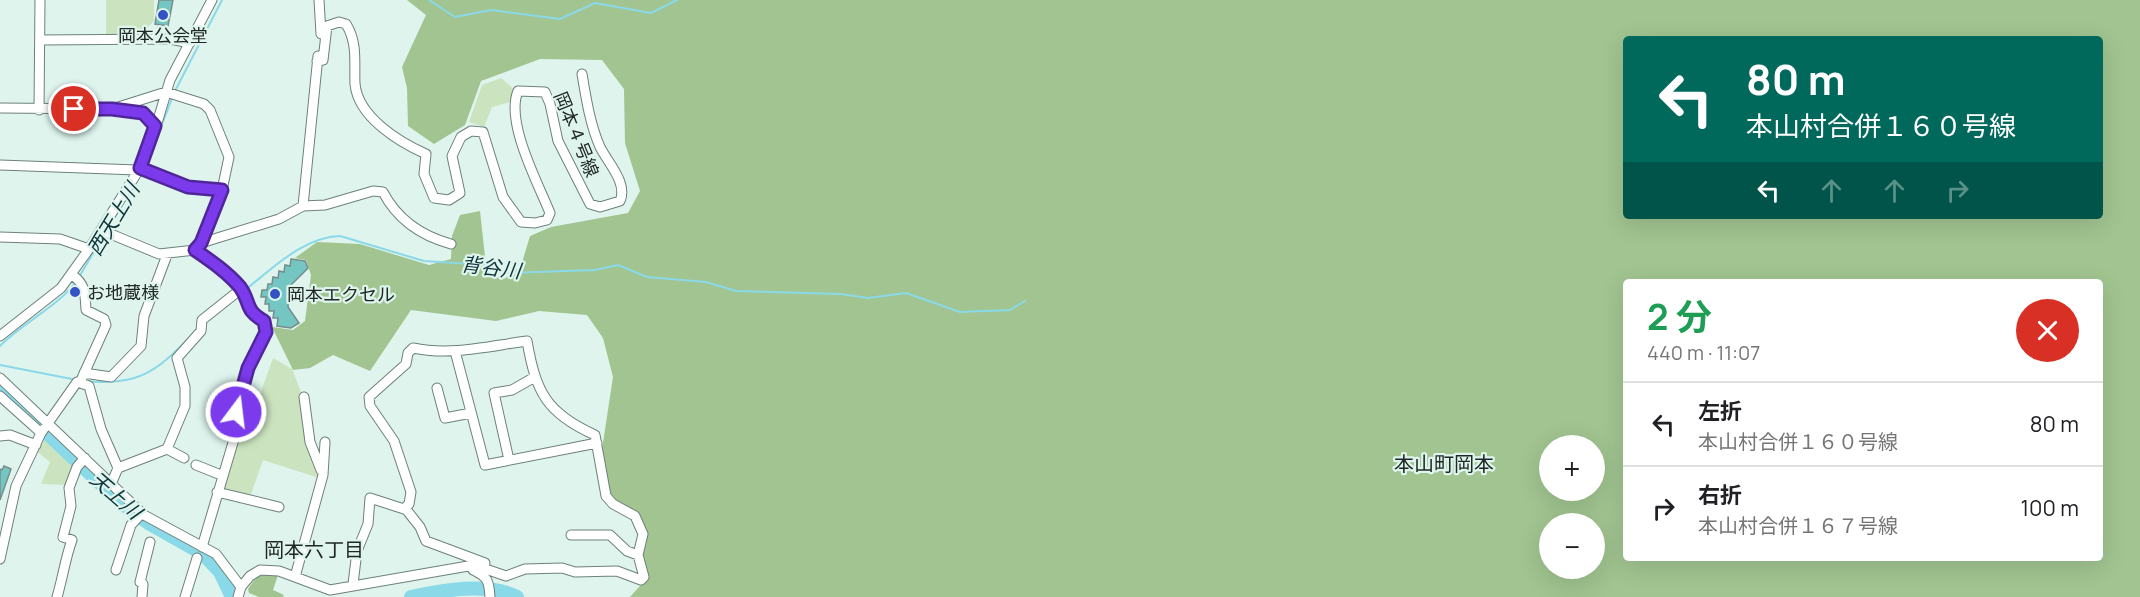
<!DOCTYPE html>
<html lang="ja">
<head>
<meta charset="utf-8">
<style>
	body { margin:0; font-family:Manrope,"Noto Sans JP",sans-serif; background:#f6f6f6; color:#202124; height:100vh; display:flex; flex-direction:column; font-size:22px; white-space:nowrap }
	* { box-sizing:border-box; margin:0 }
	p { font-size:20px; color:#757577 }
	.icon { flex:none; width:33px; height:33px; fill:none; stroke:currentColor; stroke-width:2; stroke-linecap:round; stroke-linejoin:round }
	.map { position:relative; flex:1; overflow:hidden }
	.drawer { position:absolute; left:1623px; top:279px; width:480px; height:282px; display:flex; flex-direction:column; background:#fff; border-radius:6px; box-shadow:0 6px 24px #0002 }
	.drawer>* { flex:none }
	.hud { position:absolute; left:1623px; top:36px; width:480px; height:183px; border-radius:6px; box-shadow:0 6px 24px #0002; background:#00695c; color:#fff; overflow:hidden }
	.controls { position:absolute; left:1539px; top:435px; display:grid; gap:12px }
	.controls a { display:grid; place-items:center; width:66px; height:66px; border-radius:50%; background:#fff; box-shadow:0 6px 24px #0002; font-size:30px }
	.pin { position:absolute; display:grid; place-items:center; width:51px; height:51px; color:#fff; margin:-26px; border:3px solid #fff; border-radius:50%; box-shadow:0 2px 6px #0007 }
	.me { position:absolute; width:66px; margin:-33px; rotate:15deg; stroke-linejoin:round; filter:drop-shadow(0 0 4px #0008) }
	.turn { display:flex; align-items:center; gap:21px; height:126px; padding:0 24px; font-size:27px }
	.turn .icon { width:78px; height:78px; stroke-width:2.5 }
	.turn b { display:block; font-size:42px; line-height:51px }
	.lanes { display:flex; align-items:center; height:57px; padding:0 24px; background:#0003; justify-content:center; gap:30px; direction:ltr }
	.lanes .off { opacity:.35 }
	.round { display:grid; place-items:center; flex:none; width:63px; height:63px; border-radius:32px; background:#f6f6f6 }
	.head { display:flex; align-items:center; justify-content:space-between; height:102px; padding:0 24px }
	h1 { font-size:36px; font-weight:700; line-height:45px; color:#1e9e55 }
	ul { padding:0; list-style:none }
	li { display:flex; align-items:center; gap:18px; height:84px; padding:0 24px; border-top:2px solid #e0e0e0 }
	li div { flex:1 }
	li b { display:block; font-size:22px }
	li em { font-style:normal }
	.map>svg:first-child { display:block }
	.green { fill:#cbe4bf }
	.forest { fill:#a1c490; fill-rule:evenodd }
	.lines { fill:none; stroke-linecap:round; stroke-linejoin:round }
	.stream { stroke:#8ad9e8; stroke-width:2 }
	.river { stroke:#8ad9e8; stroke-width:14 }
	.building { fill:#74c6c2; stroke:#778d8c; stroke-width:1.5 }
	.minor-casing { stroke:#6d817b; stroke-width:11 }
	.minor { stroke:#fff; stroke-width:9 }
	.route-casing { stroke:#51269a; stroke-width:15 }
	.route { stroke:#7c3aed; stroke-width:10 }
	.poi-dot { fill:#3353c4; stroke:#def4ed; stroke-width:2 }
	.labels { text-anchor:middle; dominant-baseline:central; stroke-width:4.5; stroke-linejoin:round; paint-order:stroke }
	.poi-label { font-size:18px; fill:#202825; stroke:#def4ed; text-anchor:start }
	.street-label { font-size:18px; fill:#202825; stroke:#def4ed }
	.water-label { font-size:20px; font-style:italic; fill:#0d343a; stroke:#def4ed }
	.neighbourhood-label { font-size:20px; fill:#202825; stroke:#def4ed }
</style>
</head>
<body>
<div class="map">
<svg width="2140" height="597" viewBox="0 0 2140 597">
	<rect width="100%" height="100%" fill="#def4ed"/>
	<path class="green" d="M106,0H154V21L139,36H106Z
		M501,78L515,90L510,102L492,107L484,127L469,122L482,85Z
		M273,358L292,369L303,397L320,472L319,478L263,460L250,497L225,490L223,485L243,414H253Z
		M43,435L74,465L66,485L41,484L50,462L35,450Z"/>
	<path class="forest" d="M407,0H2140V597H630L647,578L642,560L647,534L639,513L609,496L601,456L613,377L603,338L587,315L539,311L496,321L411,310L370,371L333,355L310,368L293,370L272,327L293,330L305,321L311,275L306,260L295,258L317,242L360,244L429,265L451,259L452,236L460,215L480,211L487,275L504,279L521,266L530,236L551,227L628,213L640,191L625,143L624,89L602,60L540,59L481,81L465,125L434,144L408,126L407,88L402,67L426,15ZM1626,39H2100V216H1626ZM1626,282H2100V558H1626ZM1550,446H1594V490H1550ZM1550,524H1594V568H1550Z
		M263,574L278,575L273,590L284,595L283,597H259L249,593L248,589L255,579Z"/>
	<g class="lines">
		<path class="stream" d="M429,0L455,17L491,10L560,19L595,3L651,13L677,0
			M175,91L222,0
			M148,160L173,96
			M107,230L135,184
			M79,277L104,235
			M245,290C272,269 303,237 340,236L424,261L486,265L506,273L595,270L618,265L647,277L706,282L736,291L841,294L868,298L906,293L960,312L1010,310L1025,301
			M0,346C21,324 63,303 76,281
			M0,365L77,380
			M85,381C137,386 155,373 190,337"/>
		<path class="river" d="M0,389L120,502L150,524L203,554L220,572L232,597
			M411,597C443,590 487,582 517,597"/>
	</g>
	<path class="building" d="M159,0H173L168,26L155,24Z
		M291,259L305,261L308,268L290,286L288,307L299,323L291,328L277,326L278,318H273L274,311H269V304H265L266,297H261L262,290H267L268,284H272L273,277L278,278L279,271L284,272L285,265L290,266Z
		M4,466L11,469L0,500V469L2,470Z"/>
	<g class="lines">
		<g class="minor-casing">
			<path id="minor" d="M319,0L321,34
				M40,40L170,39L190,43
				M317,61L323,60L327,26L339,22L346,24C358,43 354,63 355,84C358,117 399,142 426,154L424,174L434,198L449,200L460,193L452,156L461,137L471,131L483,132L503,197L521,222L535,223L547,220L550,213C538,183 505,122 518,91L545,92L550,104L558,141L590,204L600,207L620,201C628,183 608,163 600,147C590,124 586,98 582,74
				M0,108L112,109L143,113L155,126
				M112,109L166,92L204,104L210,110L229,157L222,190L201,243
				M39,110L40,0
				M0,165L137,170
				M140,168L188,187L222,190
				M303,206L318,56
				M101,230L159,254L195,250L201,243L279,219L303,206L325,205L373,191L383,192C397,219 422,236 451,244
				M0,237L60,239L89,249
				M195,250C211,261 227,272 240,287C252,302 244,310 264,321L266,332L248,368L236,412L237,429L202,547
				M72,275C86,284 85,295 86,310L104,319L106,325L82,378
				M0,336L61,288L89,249L140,168L154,133L170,80L212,0
				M455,351L485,465L597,443
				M84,373L111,377L141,346L144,316L167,255
				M0,378L144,515L216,554L241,587
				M80,383L89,386L101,429L118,468L111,484
				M437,388L445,418L471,413
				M0,396L39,431
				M304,397L310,442L321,470
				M0,436L10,435L36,445
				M167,449L185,406V387L177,358L201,331L202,320L241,289
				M167,449L184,458
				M509,460L494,393L512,390L533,378
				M196,465L221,475
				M118,468L167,449
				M217,492L279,507
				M405,508L420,527L426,541L485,563
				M571,535H610L627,551L638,555
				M0,559L16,486L41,433L77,382L80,383
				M116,570L131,525L142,513
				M295,577L323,475L325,442
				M353,584L357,551L368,524L370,498L404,509L409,504L411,492L394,441L370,406L369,397L406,364L408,353L413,348C451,356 489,346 527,341C536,392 546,413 595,435L606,496L613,504L635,516L643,534L638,555L644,577L641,580L617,571L575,572L562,568L525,569L506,576L474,565
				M57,597C63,577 65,559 72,540L63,537L71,506L69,488L77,467L85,458
				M142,597L143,584L140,582L150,542
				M185,597L197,558
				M238,597L241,587L250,576L260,570L279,571L330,590L474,565L473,570C488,577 489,581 490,597"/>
		</g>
		<use href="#minor" class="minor"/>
	</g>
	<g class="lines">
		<g class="route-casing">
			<path id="route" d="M74,109H112L143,113L155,126L140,168L188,187L222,190L201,243L195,250C211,261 227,272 240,287C251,302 244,310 264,321L266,332L248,368L236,412"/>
		</g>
		<use href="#route" class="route"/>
	</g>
	<g class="poi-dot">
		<circle cx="163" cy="15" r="6"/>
		<circle cx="75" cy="292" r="6"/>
		<circle cx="275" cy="294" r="6"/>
	</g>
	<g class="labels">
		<g class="poi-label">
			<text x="163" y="35" text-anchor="middle">岡本公会堂</text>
			<text x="87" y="292">お地蔵様</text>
			<text x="287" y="294">岡本エクセル</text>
		</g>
		<g class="street-label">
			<text transform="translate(577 134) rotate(68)">岡本４号線</text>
		</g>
		<g class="water-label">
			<text transform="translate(113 219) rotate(-59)">西天上川</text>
			<text transform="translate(491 267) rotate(7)">背谷川</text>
			<text transform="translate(116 495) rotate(41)">天上川</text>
		</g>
		<g class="neighbourhood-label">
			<text x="1444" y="463">本山町岡本</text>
			<text x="314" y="549">岡本六丁目</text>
		</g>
	</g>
</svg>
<div class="controls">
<a>+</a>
<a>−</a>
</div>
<div class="pin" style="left:74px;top:109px;background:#d93025"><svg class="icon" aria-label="arrive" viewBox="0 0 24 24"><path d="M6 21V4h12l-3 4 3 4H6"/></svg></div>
<svg class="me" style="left:236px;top:412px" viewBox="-20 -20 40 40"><circle r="17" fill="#7c3aed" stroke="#fff" stroke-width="3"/><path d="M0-11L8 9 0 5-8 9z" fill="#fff"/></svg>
<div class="hud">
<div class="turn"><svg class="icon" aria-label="left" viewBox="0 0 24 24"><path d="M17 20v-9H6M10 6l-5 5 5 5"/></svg><div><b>80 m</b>本山村合併１６０号線</div></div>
<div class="lanes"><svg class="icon" aria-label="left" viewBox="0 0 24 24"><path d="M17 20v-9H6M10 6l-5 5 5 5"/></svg><svg class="icon off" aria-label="ahead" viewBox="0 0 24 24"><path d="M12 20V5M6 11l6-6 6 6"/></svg><svg class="icon off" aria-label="ahead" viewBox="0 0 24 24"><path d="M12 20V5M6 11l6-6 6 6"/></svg><svg class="icon off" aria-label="right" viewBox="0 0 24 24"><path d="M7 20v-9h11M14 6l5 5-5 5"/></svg></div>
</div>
<section class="drawer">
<div class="head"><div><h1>2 分</h1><p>440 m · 11:07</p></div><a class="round" style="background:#d93025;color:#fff"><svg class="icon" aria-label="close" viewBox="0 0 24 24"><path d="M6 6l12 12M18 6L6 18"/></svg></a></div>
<ul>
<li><svg class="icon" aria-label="left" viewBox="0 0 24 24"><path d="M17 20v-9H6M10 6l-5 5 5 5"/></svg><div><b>左折</b><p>本山村合併１６０号線</p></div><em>80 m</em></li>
<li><svg class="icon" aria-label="right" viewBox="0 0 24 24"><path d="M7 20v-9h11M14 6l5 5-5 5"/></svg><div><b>右折</b><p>本山村合併１６７号線</p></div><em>100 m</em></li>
</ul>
</section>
</div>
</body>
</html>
